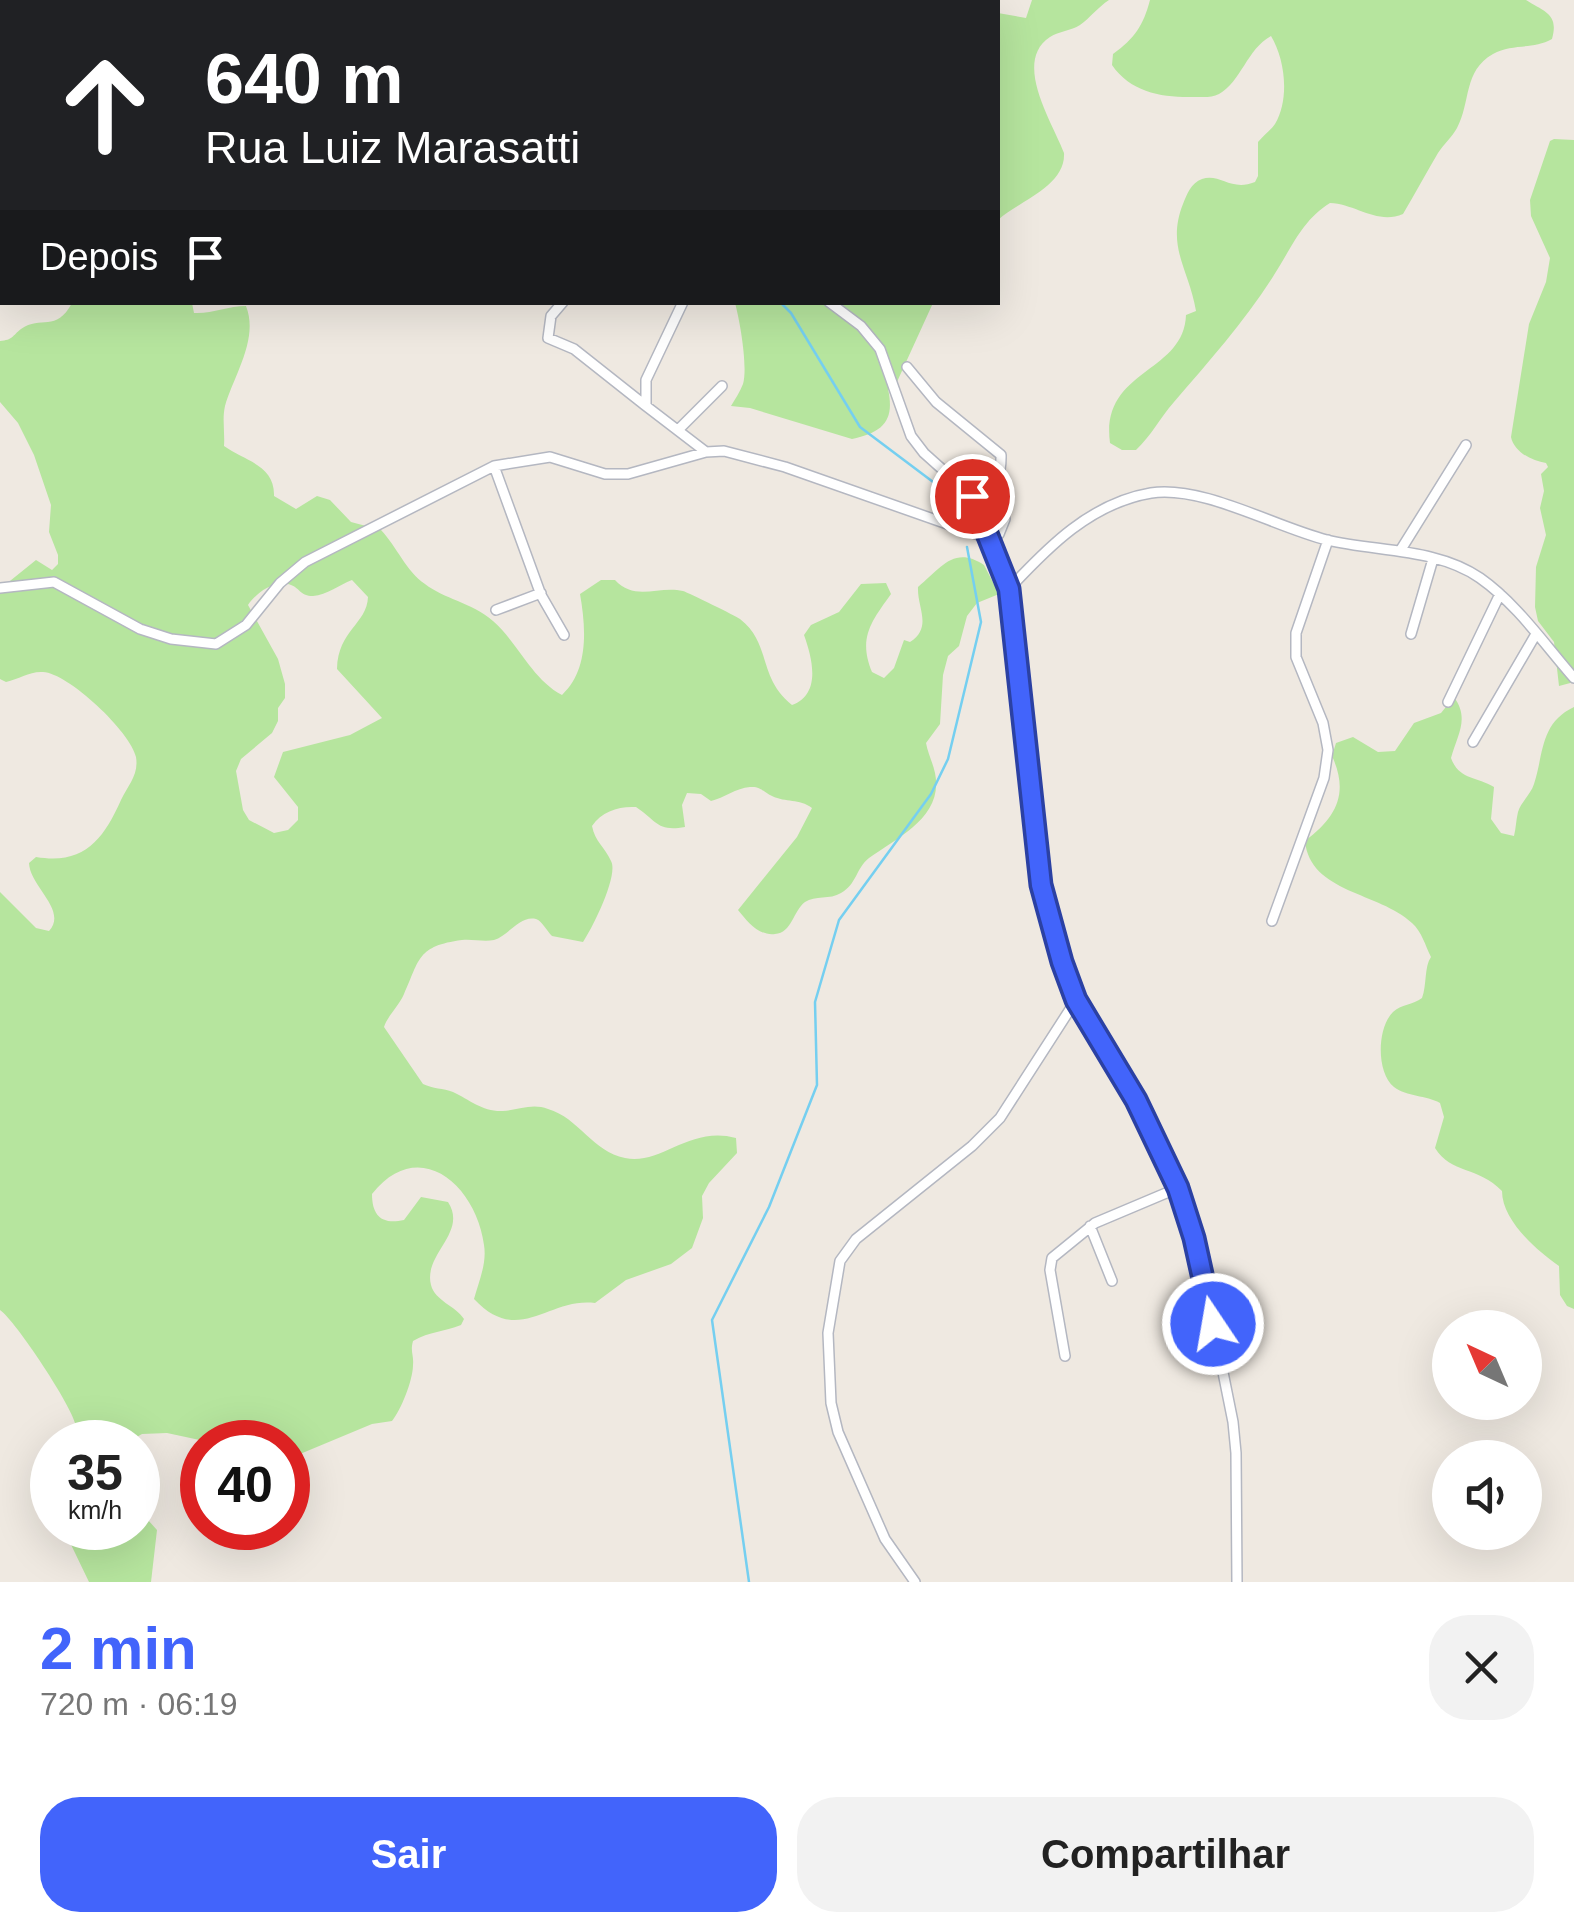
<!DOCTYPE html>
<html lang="pt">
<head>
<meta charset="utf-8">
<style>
	body { margin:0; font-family:Helvetica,sans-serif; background:#f2f2f2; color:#222; height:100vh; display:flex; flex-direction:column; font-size:38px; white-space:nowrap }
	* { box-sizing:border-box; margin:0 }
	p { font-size:32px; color:#767676 }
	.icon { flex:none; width:55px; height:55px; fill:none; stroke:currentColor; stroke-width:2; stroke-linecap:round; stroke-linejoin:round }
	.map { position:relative; height:1582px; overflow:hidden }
	.side { display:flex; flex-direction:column; background:#fff; flex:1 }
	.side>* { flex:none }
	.banner { position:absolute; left:0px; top:0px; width:1000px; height:305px; box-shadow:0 10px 40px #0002; background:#202124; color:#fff; overflow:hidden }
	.needle { width:65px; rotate:316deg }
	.tools { position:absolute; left:1432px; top:1310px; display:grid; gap:20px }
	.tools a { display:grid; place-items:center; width:110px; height:110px; border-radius:50%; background:#fff; box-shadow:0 10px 40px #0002; font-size:50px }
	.speed { position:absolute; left:30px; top:1420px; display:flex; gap:20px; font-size:50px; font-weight:700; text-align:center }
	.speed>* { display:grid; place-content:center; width:130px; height:130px; border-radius:50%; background:#fff; box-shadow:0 10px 40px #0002; line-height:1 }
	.speed small { font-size:25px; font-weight:400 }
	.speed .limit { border:15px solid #d22; background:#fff; color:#111 }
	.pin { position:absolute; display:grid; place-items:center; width:85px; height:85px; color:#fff; margin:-42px; border:5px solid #fff; border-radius:50%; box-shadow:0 2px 10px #0007 }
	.me { position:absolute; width:110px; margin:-55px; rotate:348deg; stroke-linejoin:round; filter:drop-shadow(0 0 8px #0008) }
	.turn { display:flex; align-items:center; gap:35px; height:210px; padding:0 40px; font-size:45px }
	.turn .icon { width:130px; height:130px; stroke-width:2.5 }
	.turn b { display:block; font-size:70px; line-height:85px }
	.then { display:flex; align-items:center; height:95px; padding:0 40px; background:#0003; gap:20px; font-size:38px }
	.round { display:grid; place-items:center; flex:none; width:105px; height:105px; border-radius:40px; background:#f2f2f2 }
	.headline { display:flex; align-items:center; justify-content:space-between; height:170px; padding:0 40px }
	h1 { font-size:60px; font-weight:800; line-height:75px; color:#4264fb }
	.cta { display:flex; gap:20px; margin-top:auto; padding:20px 40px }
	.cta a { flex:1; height:115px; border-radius:40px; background:#4264fb; color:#fff; font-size:40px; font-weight:800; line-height:115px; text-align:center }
	.cta a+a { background:#f2f2f2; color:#222 }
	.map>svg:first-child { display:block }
	.green { fill:#b6e59e; fill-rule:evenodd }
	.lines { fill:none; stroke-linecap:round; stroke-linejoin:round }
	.stream { stroke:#75cff0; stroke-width:2.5 }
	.minor-casing { stroke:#b4b7c1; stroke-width:12 }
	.minor { stroke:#fff; stroke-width:9 }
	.route-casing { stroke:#2b41a3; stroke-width:25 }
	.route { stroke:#4264fb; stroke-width:18 }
</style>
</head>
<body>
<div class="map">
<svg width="1574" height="1582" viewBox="0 0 1574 1582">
	<rect width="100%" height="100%" fill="#efe9e1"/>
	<path class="green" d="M0,0H146L2,2L0,63Z
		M215,0H598L596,2Z
		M628,0H969L973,2H628Z
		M1032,0H1109C1098,7 1090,18 1080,25C1071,31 1059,31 1050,37C1012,62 1053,123 1064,153C1066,186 1019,201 998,220V13L1026,18Z
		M1150,0H1526C1545,12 1559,14 1552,39C1533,50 1512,43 1493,54C1463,71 1471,102 1457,128C1452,137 1444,144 1438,153C1426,173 1415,194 1403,214C1377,225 1356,204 1330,203C1302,220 1291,249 1274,275C1245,321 1209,361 1174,402C1160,418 1151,436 1136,450H1122L1110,443C1100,369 1184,374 1186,315L1196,311C1189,269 1166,247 1183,204C1187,194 1191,183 1202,179C1220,173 1231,192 1255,182L1258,176V142C1263,136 1271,130 1275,124C1290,99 1285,59 1271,36C1247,49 1241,82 1219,94C1212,98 1203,97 1196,97C1164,98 1131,93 1112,65L1113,54C1135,38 1143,26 1150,0Z
		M1554,139L1574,140V682L1559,686L1554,642L1538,621L1535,607L1536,567L1546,535L1540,508L1544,491L1541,474L1548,467L1546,463C1532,461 1514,452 1511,437L1529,324L1546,282L1550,258L1531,216L1530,200L1550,141Z
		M72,303H192L194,313C212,314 228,306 246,306C259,339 234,375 225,406C222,419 225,432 224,446C245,461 275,465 274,496L296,509L317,496L330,500L351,522L381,530C397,547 406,571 425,584C444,599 471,602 493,621C519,644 531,678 562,695C589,670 586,628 580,594L601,580H615C635,602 659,585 683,591C689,593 736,616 740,619C772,644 757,677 792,705C821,694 813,660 804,635L811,625L839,612L861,584L886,583L891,594C871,622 858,638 872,672L884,678L894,668L904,640L910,642C933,627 917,608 918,587C941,568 954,545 984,565L999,594L977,603L967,616L959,646L948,656L943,675L940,724L926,743C928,754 933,763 935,773C944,817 898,837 869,858C856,868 857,884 841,893C830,900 815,895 805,902C793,911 792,933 775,934C758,936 747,921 738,910L797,837L812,808C799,798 786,803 772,796C763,792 761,786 750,787C736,788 724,798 711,801L701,794L687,793L682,805L685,827C657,832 657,821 636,807C619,806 602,811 592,826C595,842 605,847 611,861C619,875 592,929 583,942L552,936C547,931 542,921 536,919C520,915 508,936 494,940C484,942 473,939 462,940C417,946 420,959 404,994C399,1006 388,1015 384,1027L423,1084C433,1089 443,1088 453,1092C470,1100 483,1112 503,1111C519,1110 532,1103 548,1109C579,1118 593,1152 625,1158C660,1166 690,1125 736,1138L737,1153L709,1183L702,1196L703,1218L692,1248L671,1264L626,1280L595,1303C548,1297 519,1347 474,1299C479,1281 487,1263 484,1245C476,1185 419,1135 372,1194C372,1216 382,1225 404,1220L421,1197L448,1202C468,1233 423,1254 431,1285C435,1301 456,1306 464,1319L461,1325C444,1332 430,1331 413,1341C410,1352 414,1355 413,1365C413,1380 401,1410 392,1421L372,1424L288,1459V1442H209L167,1433L142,1434L128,1442H72C73,1437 76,1433 76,1427C75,1410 15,1320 0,1310V892L36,928L49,931C68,910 30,887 29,863L36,857C84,865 103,840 121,800C128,785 139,775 136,757C131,732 68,673 43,672C30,671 19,679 6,682L0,679V589L36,560L52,570L58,564V555L49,532L51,505L34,455L18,423L0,402V341C13,340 12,336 21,329C41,315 56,333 72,303ZM352,580L368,597C367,624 338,630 337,669L382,718L350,735L283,752L274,777L298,807V820L288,830L274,833L249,820L243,810L236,771L241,759L272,733L278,721V708L285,698V684L278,659L248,605C256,593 275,579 291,585C301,589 300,596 313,596C327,595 339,585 352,580Z
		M735,303H933L896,384L888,389C895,421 883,432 852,439L750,408L731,406C735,399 740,392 743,384C748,367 740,321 735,303Z
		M1454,697C1470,719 1457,735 1451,758C1459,780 1476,776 1494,787L1491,819L1501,833L1514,836C1516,828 1516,820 1518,812C1521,802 1531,794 1534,784C1544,753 1540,723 1574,707V1309L1567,1306L1560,1295L1559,1266C1536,1250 1502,1220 1502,1191C1478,1166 1451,1174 1435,1148L1444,1117L1440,1103C1426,1095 1407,1097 1394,1087C1376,1072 1377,1028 1393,1012C1401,1004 1413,1005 1422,998C1427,985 1424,967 1431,957C1425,945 1422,932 1412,923C1379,892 1310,893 1305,841C1337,817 1349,793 1332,756L1336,743L1353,737L1378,752L1395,751L1414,723L1441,713Z
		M138,1509L157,1530L151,1582H89L63,1528H138Z"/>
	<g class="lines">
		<path class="stream" d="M780,302L791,313L860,427L965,506
			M749,1582L712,1320L769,1207L817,1085L815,1002L839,920L931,794L948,759L981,622L967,547"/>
		<g class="minor-casing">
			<path id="minor" d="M0,75H2
				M563,302L551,316L548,338L574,349L646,406
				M683,302L646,380V406L706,452
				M829,302L861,326L880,349L911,436L924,453L972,496L1009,589L1041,885L1062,962L1076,1000L1153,1131L1188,1213L1201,1263L1233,1422L1236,1453L1237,1582
				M679,429L722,386
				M494,466L541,595L564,635
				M1400,551L1466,445
				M0,588L54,582L140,629L171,639L216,644L246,625L280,583L305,562L494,466L550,457L605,474H628L706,452L724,451L785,467L990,539L999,534L1005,519C984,480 1002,490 1001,455L936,402L907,367
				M1009,589C1048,547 1091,503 1151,493C1203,485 1275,527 1327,540C1377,552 1437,548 1480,578C1517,604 1545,645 1574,678
				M496,610L541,593
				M1411,634L1433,559
				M1448,702L1500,594
				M1473,742L1536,634
				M1272,921L1324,778L1328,750L1323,723L1296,657V633L1328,540
				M1090,1226L1112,1281
				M1065,1356L1050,1270L1052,1258L1095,1223L1178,1188
				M915,1582L885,1539L838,1432L831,1403L828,1333L840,1261L856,1239L972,1146L1000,1118L1076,1000"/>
		</g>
		<use href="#minor" class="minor"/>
	</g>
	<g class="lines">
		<g class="route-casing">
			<path id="route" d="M972,496L1009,589L1041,885L1062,962L1076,1000L1136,1100L1178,1188L1194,1238L1213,1324"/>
		</g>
		<use href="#route" class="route"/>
	</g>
</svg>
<div class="tools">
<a><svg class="needle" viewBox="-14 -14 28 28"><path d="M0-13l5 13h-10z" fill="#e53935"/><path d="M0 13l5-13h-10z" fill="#767676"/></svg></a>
<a><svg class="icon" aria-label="sound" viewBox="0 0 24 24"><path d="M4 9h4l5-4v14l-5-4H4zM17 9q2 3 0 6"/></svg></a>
</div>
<div class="speed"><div>35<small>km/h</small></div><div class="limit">40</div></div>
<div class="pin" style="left:972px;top:496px;background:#d93025"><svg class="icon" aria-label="arrive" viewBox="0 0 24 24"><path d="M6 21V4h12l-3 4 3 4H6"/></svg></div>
<svg class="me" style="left:1213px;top:1324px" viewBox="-20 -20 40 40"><circle r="17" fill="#4264fb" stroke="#fff" stroke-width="3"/><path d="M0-11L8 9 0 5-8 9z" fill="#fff"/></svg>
<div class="banner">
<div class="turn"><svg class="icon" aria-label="ahead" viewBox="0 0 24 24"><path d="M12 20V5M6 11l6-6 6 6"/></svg><div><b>640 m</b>Rua Luiz Marasatti</div></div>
<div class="then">Depois<svg class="icon" aria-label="arrive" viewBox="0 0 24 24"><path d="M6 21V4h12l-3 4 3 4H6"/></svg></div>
</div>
</div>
<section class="side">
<div class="headline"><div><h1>2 min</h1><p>720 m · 06:19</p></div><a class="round"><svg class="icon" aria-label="close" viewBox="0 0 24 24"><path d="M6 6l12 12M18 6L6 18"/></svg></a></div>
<div class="cta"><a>Sair</a><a>Compartilhar</a></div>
</section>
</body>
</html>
